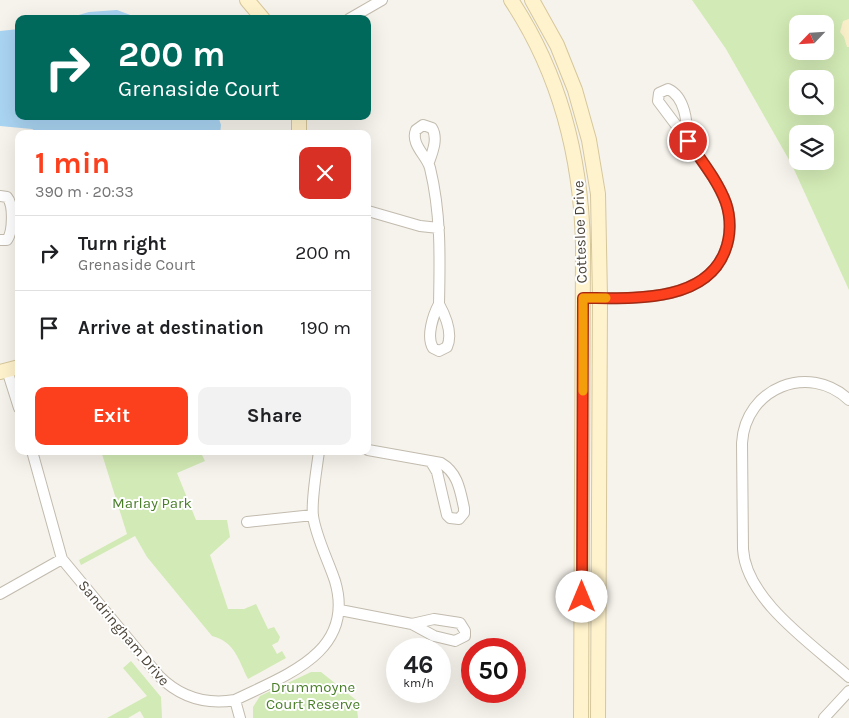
<!DOCTYPE html>
<html lang="en">
<head>
<meta charset="utf-8">
<style>
	body { margin:0; font-family:Karla,sans-serif; background:#f2f2f2; color:#202124; height:100vh; display:flex; flex-direction:column; font-size:19px; white-space:nowrap }
	* { box-sizing:border-box; margin:0 }
	p { font-size:16px; color:#757577 }
	.icon { flex:none; width:28px; height:28px; fill:none; stroke:currentColor; stroke-width:2; stroke-linecap:round; stroke-linejoin:round }
	.map { position:relative; flex:1; overflow:hidden }
	.sheet { position:absolute; left:15px; top:130px; width:356px; height:325px; display:flex; flex-direction:column; background:#fff; border-radius:10px; box-shadow:0 5px 20px #0002 }
	.sheet>* { flex:none }
	.guide { position:absolute; left:15px; top:15px; width:356px; height:105px; border-radius:10px; box-shadow:0 5px 20px #0002; background:#00695c; color:#fff; overflow:hidden }
	.needle { width:32px; rotate:245deg }
	.buttons { position:absolute; left:789px; top:15px; display:grid; gap:10px }
	.buttons a { display:grid; place-items:center; width:45px; height:45px; border-radius:10px; background:#fff; box-shadow:0 5px 20px #0002; font-size:25px }
	.speed { position:absolute; left:386px; top:638px; display:flex; gap:10px; font-size:25px; font-weight:700; text-align:center }
	.speed>* { display:grid; place-content:center; width:65px; height:65px; border-radius:50%; background:#fff; box-shadow:0 5px 20px #0002; line-height:1 }
	.speed small { font-size:12px; font-weight:400 }
	.speed .limit { border:8px solid #d22; background:#fff; color:#111 }
	.pin { position:absolute; display:grid; place-items:center; width:42px; height:42px; color:#fff; margin:-21px; border:2px solid #fff; border-radius:50%; box-shadow:0 1px 5px #0007 }
	.me { position:absolute; width:55px; margin:-28px; rotate:0deg; stroke-linejoin:round; filter:drop-shadow(0 0 4px #0008) }
	.turn { display:flex; align-items:center; gap:18px; height:105px; padding:0 20px; font-size:22px }
	.turn .icon { width:65px; height:65px; stroke-width:2.5 }
	.turn b { display:block; font-size:35px; line-height:42px }
	.round { display:grid; place-items:center; flex:none; width:52px; height:52px; border-radius:10px; background:#f2f2f2 }
	.summary { display:flex; align-items:center; justify-content:space-between; height:85px; padding:0 20px }
	h1 { font-size:30px; font-weight:700; line-height:38px; color:#fc3f1d }
	.action { display:flex; gap:10px; margin-top:auto; padding:10px 20px }
	.action a { flex:1; height:58px; border-radius:10px; background:#fc3f1d; color:#fff; font-size:20px; font-weight:700; line-height:58px; text-align:center }
	.action a+a { background:#f2f2f2; color:#202124 }
	ul { padding:0; list-style:none }
	li { display:flex; align-items:center; gap:15px; height:75px; padding:0 20px; border-top:1px solid #e0e0e0 }
	li div { flex:1 }
	li b { display:block; font-size:19px }
	li em { font-style:normal }
	.map>svg:first-child { display:block }
	.green { fill:#d2eab5; fill-rule:evenodd }
	.sand { fill:#f9efc9 }
	.water { fill:#a9d4f2 }
	.lines { fill:none; stroke-linecap:round; stroke-linejoin:round }
	.street-casing { stroke:#c2bbae; stroke-width:12 }
	.secondary-casing { stroke:#d6c79b; stroke-width:16 }
	.street { stroke:#fff; stroke-width:10 }
	.secondary { stroke:#fff3cd; stroke-width:14 }
	.route-casing { stroke:#a42913; stroke-width:12 }
	.route { stroke:#fc3f1d; stroke-width:9 }
	.slow { stroke:#f59e0b; stroke-width:9 }
	.labels { text-anchor:middle; dominant-baseline:central; stroke-width:4; stroke-linejoin:round; paint-order:stroke }
	.street-label { font-size:15px; fill:#4b4439; stroke:#fff }
	.park-label { font-size:15px; fill:#4a7f2a; stroke:#fff }
</style>
</head>
<body>
<div class="map">
<svg width="849" height="718" viewBox="0 0 849 718">
	<rect width="100%" height="100%" fill="#f6f3ec"/>
	<path class="green" d="M692,0H849V290L792,165L726,49ZM798,24H825V51H798ZM798,79H825V106H798ZM798,134H825V161H798Z
		M101,451H200L205,461L177,473L196,520H227L230,537L210,555L228,609H244L256,604L268,629L274,627L280,637L278,642L272,645L277,654L282,651L286,658L248,679C238,659 235,642 212,636L147,557L135,536L81,565L79,560L127,534Z
		M131,661L161,697L162,718H144L140,711L128,718H107L147,696L123,668Z
		M311,672H321L356,700L358,718H253V707L260,696Z"/>
	<path class="sand" d="M849,19V47H847L844,37L840,32L843,21Z"/>
	<path class="water" d="M117,10L141,19H65L89,12Z
		M19,29V116H218L221,125L220,134H41L32,129L0,126V31Z"/>
	<g class="lines">
		<g class="street-casing">
			<path id="street" d="M349,19L382,0
				M668,89C686,97 687,124 688,141L658,101L659,93Z
				M429,162C433,151 438,138 432,128L423,125L416,130C410,144 427,156 430,168C441,213 440,257 439,304C433,315 426,337 433,348L439,351L447,347C453,334 445,315 439,304
				M0,196L7,197C14,205 13,232 7,240H0
				M368,211L420,226L439,228
				M583,298C629,298 705,304 725,251C731,236 731,218 726,203C718,181 701,160 688,141
				M7,370L19,408
				M849,400C809,362 745,388 742,443L743,549C746,600 812,644 849,677
				M368,450L441,463C458,473 460,490 464,508V513L459,519L450,518L447,515L437,472L431,462
				M32,451L62,559L159,676C180,697 205,705 235,700C286,675 356,652 335,581C328,560 316,537 313,516C311,500 317,468 319,451
				M247,522L313,515
				M0,594L62,559
				M340,610L412,624L434,619L460,623L465,631V636L455,641L434,636L412,624
				M235,700L240,718
				M824,718L849,691"/>
		</g>
		<g class="secondary-casing">
			<path id="secondary" d="M247,0L263,19
				M511,0C560,74 581,157 583,245L581,718
				M532,0L557,45L575,90L589,140L598,194L600,298L598,718
				M299,116V134
				M0,372L19,367"/>
		</g>
		<use href="#street" class="street"/>
		<use href="#secondary" class="secondary"/>
	</g>
	<g class="lines">
		<g class="route-casing">
			<path id="route" d="M582,597L583,298C629,298 705,304 725,251C731,236 731,218 726,203C718,181 701,160 688,141"/>
		</g>
		<use href="#route" class="route"/>
		<path class="slow" d="M583,391V298H606"/>
	</g>
	<g class="labels">
		<g class="street-label">
			<text transform="translate(580 232) rotate(-92)">Cottesloe Drive</text>
			<text transform="translate(124 633) rotate(50)">Sandringham Drive</text>
		</g>
		<g class="park-label">
			<text x="152" y="503">Marlay Park</text>
			<text x="313" y="687">Drummoyne<tspan x="313" dy="17">Court Reserve</tspan></text>
		</g>
	</g>
</svg>
<div class="buttons">
<a><svg class="needle" viewBox="-14 -14 28 28"><path d="M0-13l5 13h-10z" fill="#e53935"/><path d="M0 13l5-13h-10z" fill="#757577"/></svg></a>
<a><svg class="icon" aria-label="search" viewBox="0 0 24 24"><circle cx="10" cy="10" r="6"/><path d="M15 15l6 6"/></svg></a>
<a><svg class="icon" aria-label="layers" viewBox="0 0 24 24"><path d="M12 4l9 5-9 5-9-5zM3 14l9 5 9-5"/></svg></a>
</div>
<div class="speed"><div>46<small>km/h</small></div><div class="limit">50</div></div>
<div class="pin" style="left:688px;top:141px;background:#d93025"><svg class="icon" aria-label="arrive" viewBox="0 0 24 24"><path d="M6 21V4h12l-3 4 3 4H6"/></svg></div>
<svg class="me" style="left:582px;top:597px" viewBox="-20 -20 40 40"><circle r="19" fill="#fff"/><path d="M0-13L10 11 0 6-10 11z" fill="#fc3f1d"/></svg>
<div class="guide">
<div class="turn"><svg class="icon" aria-label="right" viewBox="0 0 24 24"><path d="M7 20v-9h11M14 6l5 5-5 5"/></svg><div><b>200 m</b>Grenaside Court</div></div>
</div>
<section class="sheet">
<div class="summary"><div><h1>1 min</h1><p>390 m · 20:33</p></div><a class="round" style="background:#d93025;color:#fff"><svg class="icon" aria-label="close" viewBox="0 0 24 24"><path d="M6 6l12 12M18 6L6 18"/></svg></a></div>
<ul>
<li><svg class="icon" aria-label="right" viewBox="0 0 24 24"><path d="M7 20v-9h11M14 6l5 5-5 5"/></svg><div><b>Turn right</b><p>Grenaside Court</p></div><em>200 m</em></li>
<li><svg class="icon" aria-label="arrive" viewBox="0 0 24 24"><path d="M6 21V4h12l-3 4 3 4H6"/></svg><div><b>Arrive at destination</b></div><em>190 m</em></li>
</ul>
<div class="action"><a>Exit</a><a>Share</a></div>
</section>
</div>
</body>
</html>
